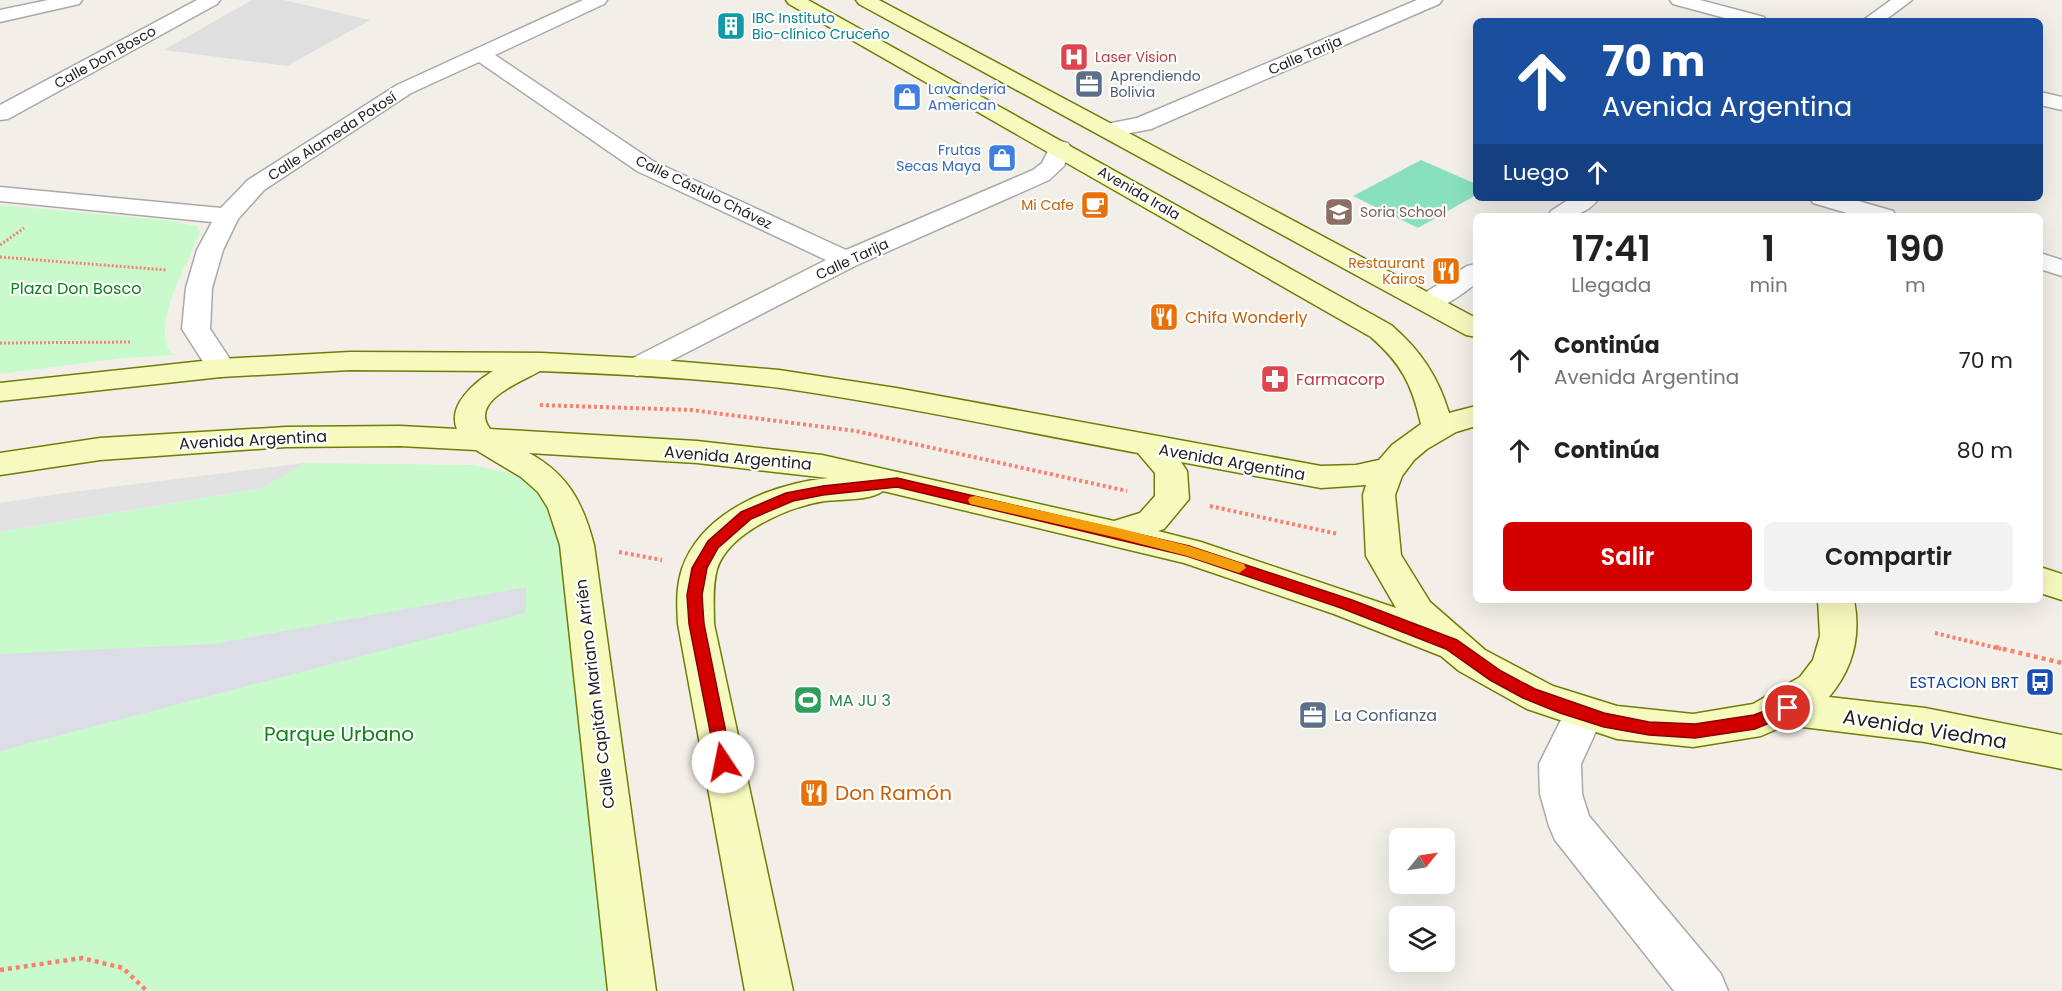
<!DOCTYPE html>
<html lang="es">
<head>
<meta charset="utf-8">
<style>
	body { margin:0; font-family:Poppins,sans-serif; background:#f2f2f2; color:#222; height:100vh; display:flex; flex-direction:column; font-size:22px; white-space:nowrap }
	* { box-sizing:border-box; margin:0 }
	p { font-size:20px; color:#767676 }
	.icon { flex:none; width:33px; height:33px; fill:none; stroke:currentColor; stroke-width:2; stroke-linecap:round; stroke-linejoin:round }
	.map { position:relative; flex:1; overflow:hidden }
	.drawer { position:absolute; left:1473px; top:213px; width:570px; height:390px; display:flex; flex-direction:column; background:#fff; border-radius:9px; box-shadow:0 6px 24px #0002 }
	.drawer>* { flex:none }
	.banner { position:absolute; left:1473px; top:18px; width:570px; height:183px; border-radius:9px; box-shadow:0 6px 24px #0002; background:#1a4fa0; color:#fff; overflow:hidden }
	.needle { width:39px; rotate:60deg }
	.controls { position:absolute; left:1389px; top:828px; display:grid; gap:12px }
	.controls a { display:grid; place-items:center; width:66px; height:66px; border-radius:9px; background:#fff; box-shadow:0 6px 24px #0002; font-size:30px }
	.pin { position:absolute; display:grid; place-items:center; width:51px; height:51px; color:#fff; margin:-26px; border:3px solid #fff; border-radius:50%; box-shadow:0 2px 6px #0007 }
	.me { position:absolute; width:66px; margin:-33px; rotate:349deg; stroke-linejoin:round; filter:drop-shadow(0 0 4px #0008) }
	.turn { display:flex; align-items:center; gap:21px; height:126px; padding:0 30px; font-size:27px }
	.turn .icon { width:78px; height:78px; stroke-width:2.5 }
	.turn b { display:block; font-size:42px; line-height:51px }
	.then { display:flex; align-items:center; height:57px; padding:0 30px; background:#0003; gap:12px; font-size:22px }
	.eta { display:flex; justify-content:space-evenly; align-items:center; height:102px; text-align:center }
	.eta b { font-size:36px; font-weight:600; line-height:42px }
	.cta { display:flex; gap:12px; margin-top:auto; padding:12px 30px }
	.cta a { flex:1; height:69px; border-radius:9px; background:#d40000; color:#fff; font-size:24px; font-weight:600; line-height:69px; text-align:center }
	.cta a+a { background:#f2f2f2; color:#222 }
	ul { padding:0; list-style:none }
	li { display:flex; align-items:center; gap:18px; height:90px; padding:0 30px }
	li div { flex:1 }
	li b { display:block; font-size:22px }
	li em { font-style:normal }
	.map>svg:first-child { display:block }
	.residential { fill:#e0dfdf }
	.park { fill:#c8facc }
	.pitch { fill:#88e0be }
	.parking { fill:#e2e2e2 }
	.plaza { fill:#dddde8 }
	.lines { fill:none; stroke-linecap:round; stroke-linejoin:round }
	.street-casing { stroke:#a9a9a9; stroke-width:3 }
	.secondary-casing { stroke:#707d05; stroke-width:3 }
	.path-far2 { stroke:#fa8072; stroke-width:3; stroke-dasharray:2 2; stroke-linecap:butt }
	.path-far1 { stroke:#fa8072; stroke-width:4; stroke-dasharray:3 3; stroke-linecap:butt }
	.path { stroke:#fa8072; stroke-width:4.5; stroke-dasharray:4 4; stroke-linecap:butt }
	.street { fill:#fff; fill-rule:evenodd }
	.secondary { fill:#f7fabf; fill-rule:evenodd }
	.route { fill:#d40000; stroke:#8a0000; stroke-width:1.5 }
	.slow { fill:#f59e0b }
	.labels { text-anchor:middle; dominant-baseline:central; stroke-width:4.5; stroke-linejoin:round; paint-order:stroke }
	.far-culture-label { font-size:14px; fill:#0d838f; stroke:#fff; text-anchor:start }
	.far-street-label { font-size:14px; fill:#222; stroke:#fff }
	.far-health-label { font-size:14px; fill:#be3a42; stroke:#fff; text-anchor:start }
	.far-service-label { font-size:14px; fill:#4e5e75; stroke:#fff; text-anchor:start }
	.far-shop-label { font-size:14px; fill:#366cbe; stroke:#fff; text-anchor:start }
	.far-food-label { font-size:14px; fill:#c56008; stroke:#fff; text-anchor:end }
	.far-education-label { font-size:14px; fill:#785e54; stroke:#fff; text-anchor:start }
	.park-label { font-size:16px; fill:#0c8416; stroke:#fff }
	.food-label { font-size:16px; fill:#c56008; stroke:#fff; text-anchor:start }
	.health-label { font-size:16px; fill:#be3a42; stroke:#fff; text-anchor:start }
	.street-label { font-size:16px; fill:#222; stroke:#fff }
	.transit-label { font-size:16px; fill:#164399; stroke:#fff; text-anchor:end }
	.leisure-label { font-size:16px; fill:#27864d; stroke:#fff; text-anchor:start }
	.service-label { font-size:16px; fill:#4e5e75; stroke:#fff; text-anchor:start }
	.near-street-label { font-size:20px; fill:#222; stroke:#fff }
	.near-park-label { font-size:20px; fill:#0c8416; stroke:#fff }
	.near-food-label { font-size:20px; fill:#c56008; stroke:#fff; text-anchor:start }
</style>
</head>
<body>
<div class="map">
<svg width="2062" height="991" viewBox="0 0 2062 991">
	<rect width="100%" height="100%" fill="#f2efe9"/>
	<path class="residential" d="M252,0H284L370,20L287,66L164,50Z"/>
	<path class="park" d="M0,205L172,221L196,226L200,231C191,260 147,327 173,355L124,358L0,374Z
		M305,463L471,465L520,475L558,501L629,991H0V532L263,488Z"/>
	<path class="pitch" d="M1421,160L1476,184V195L1418,228L1353,196Z"/>
	<path class="parking" d="M305,463L263,488L0,532V503L64,493Z"/>
	<path class="plaza" d="M526,587V613L0,751V654L213,644Z"/>
	<g class="lines">
		<g class="street-casing">
			<path id="street" d="M48,0H82L79,4L0,22V10Z
				M197,0H220L217,4L8,119L0,120V105Z
				M583,0H607L604,4L495,55L653,161L846,250L1033,170L1042,163L1052,143L1060,141L1068,143L1071,148L1064,166L1049,180L855,266L647,373L637,376L627,373L622,367L627,361L826,260L637,171L479,62L411,93L264,190L238,219L223,250L212,288L210,329L236,368L231,374L221,377L211,374L182,329L186,288L197,250L212,222L0,201V187L221,208L248,180L397,85Z
				M1417,0H1442L1439,4L1151,129L1110,137L1102,135L1099,130L1102,125L1137,118Z
				M1670,0H1700L1764,17L1766,21H1736L1673,4Z
				M1891,0H1912L1884,21H1862Z
				M2040,92L2062,97V110L2040,105Z
				M1571,198H1599C1586,217 1568,216 1548,216L1551,211Z
				M1810,198H1848L1893,211L1896,216H1857L1813,203Z
				M2040,253L2062,260V276L2040,269Z
				M1476,264V284C1459,295 1441,313 1420,308L1416,302L1420,296L1467,266Z
				M1584,698L1598,702L1604,714L1581,764L1582,794L1589,816L1721,974L1728,991H1674L1555,840L1549,826L1540,794L1539,764L1570,702Z"/>
		</g>
		<g class="secondary-casing">
			<path id="secondary" d="M786,0H808L1391,325C1420,350 1438,376 1449,413L1476,406V426L1456,432L1427,449L1414,460L1402,476L1395,495L1401,555L1430,602L1485,650L1553,686L1617,706L1693,714L1753,704L1800,677L1813,660L1820,636L1818,600H1854C1861,636 1853,669 1829,697L1925,708L2062,735V769L1925,742L1786,725L1761,736L1693,747L1617,739L1527,709L1459,671L1441,656L1334,614L1184,563L883,491C869,501 843,499 825,501C790,506 729,532 717,569C712,587 714,606 714,624L793,991H745L678,624C677,606 676,587 682,569C702,511 772,484 828,478L697,463L529,453C568,474 583,503 594,545L656,991H608L560,545L548,508L538,492L521,477L476,450L400,446L286,447L100,460L0,475V453L100,438L286,427L400,426L457,429C447,405 475,382 493,371L350,370L221,377L0,401V383L221,359L350,352L542,353L637,358L779,370L896,388L1321,466L1356,465L1379,460L1392,445L1421,424C1412,385 1402,364 1371,337L789,4ZM540,371C619,374 703,378 781,388C900,405 1019,431 1138,453L1155,473V496L1140,513L1114,521L822,455L697,441L490,429C468,400 524,381 540,371ZM1181,462L1321,488L1366,485L1363,495L1366,556L1396,608L1201,542L1158,531L1164,529L1189,499L1187,471Z
				M856,0H879L1476,318V337L1466,335L859,4Z
				M2040,567L2062,574V600L2040,593Z"/>
		</g>
		<path class="path-far2" d="M0,245L24,228
			M0,257L167,270
			M0,343L131,342"/>
		<path class="path-far1" d="M540,405L691,410L856,431L1127,491
			M1210,506L1338,534
			M619,552L662,560
			M1935,633L2001,649"/>
		<path class="path" d="M1995,647L2062,663
			M0,970L82,958L123,968L147,991"/>
		<use href="#street" class="street"/>
		<use href="#secondary" class="secondary"/>
	</g>
	<path class="route" d="M897,478L1189,546L1352,600L1457,640L1501,671L1535,689L1604,713L1649,722L1695,724L1754,715L1788,702L1793,704L1796,708L1793,713L1755,729L1695,738L1649,735L1604,727L1560,713L1523,698L1490,680L1446,649L1341,608L1187,556L897,487L823,495L793,501L751,519L718,548L707,568L702,595L704,624L732,762L729,767L723,769L717,767L689,624L687,595L692,568L708,541L741,512L786,493L823,486Z"/>
	<path class="slow" d="M975,496L1118,528L1189,546L1244,564L1246,568L1239,573L1187,556L1118,538L970,504L968,500L970,497Z"/>
	<defs>
		<g id="building-square" transform="scale(1.5)"><rect x="-9" y="-9" width="18" height="18" rx="4" fill="#0f9aa8" stroke="#fff"/><path d="M-4-6H4V6H1V3H-1V6H-4ZM-2.5-4.3h1.7v1.8h-1.7ZM.8-4.3h1.7v1.8H.8ZM-2.5-1h1.7V.8h-1.7ZM.8-1h1.7V.8H.8Z" fill="#fff"/></g>
		<g id="hospital-square" transform="scale(1.5)"><rect x="-9" y="-9" width="18" height="18" rx="4" fill="#e0444e" stroke="#fff"/><path d="M-5-5h3v3.5h4V-5h3V5h-3V1.5h-4V5h-3Z" fill="#fff"/></g>
		<g id="office-square" transform="scale(1.5)"><rect x="-9" y="-9" width="18" height="18" rx="4" fill="#5c6f8a" stroke="#fff"/><path d="M-6-3h4V-5.5h4V-3h4V5H-6ZM-1-4.5V-3h2v-1.5ZM-6 0V1H6V0Z" fill="#fff"/></g>
		<g id="shop-square" transform="scale(1.5)"><rect x="-9" y="-9" width="18" height="18" rx="4" fill="#3f7fe0" stroke="#fff"/><path d="M-5-2.5h2.3a2.7 3.5 0 0 1 5.4 0H5L5.5 6h-11ZM-1.5-2.5h3a1.5 2.3 0 0 0-3 0Z" fill="#fff"/></g>
		<g id="cafe-square" transform="scale(1.5)"><rect x="-9" y="-9" width="18" height="18" rx="4" fill="#e8710a" stroke="#fff"/><path d="M-5.5-4.5H6V0H3Q3 3.5 0 3.5H-2.5Q-5.5 3.5-5.5 0ZM3-3.2v2h1.7v-2ZM-6 4.5H4V6H-6Z" fill="#fff"/></g>
		<g id="school-square" transform="scale(1.5)"><rect x="-9" y="-9" width="18" height="18" rx="4" fill="#8d6e63" stroke="#fff"/><path d="M0-5L7-2L0 1L-7-2ZM-4 1L0 2.5L4 1V4Q0 6-4 4Z" fill="#fff"/></g>
		<g id="restaurant-square" transform="scale(1.5)"><rect x="-9" y="-9" width="18" height="18" rx="4" fill="#e8710a" stroke="#fff"/><path d="M-5-6h1v4h1v-4h1v4h1v-4h1v5L-1.5 .5V6h-2V.5L-5-1ZM5-6V6H3V1.5H1.5Q1.5-4 5-6Z" fill="#fff"/></g>
		<g id="pharmacy-square" transform="scale(1.5)"><rect x="-9" y="-9" width="18" height="18" rx="4" fill="#e0444e" stroke="#fff"/><path d="M-2-6h4v4h4v4h-4v4h-4v-4h-4v-4h4Z" fill="#fff"/></g>
		<g id="bus-square" transform="scale(1.5)"><rect x="-9" y="-9" width="18" height="18" rx="4" fill="#1a4fb4" stroke="#fff"/><path d="M-5-6H5V4H4V6H2V4H-2V6H-4V4H-5ZM-3.5-4V0h7V-4ZM-3.5 1.2v1.5H-2V1.2ZM2 1.2v1.5H3.5V1.2Z" fill="#fff"/></g>
		<g id="stadium-square" transform="scale(1.5)"><rect x="-9" y="-9" width="18" height="18" rx="4" fill="#2e9e5b" stroke="#fff"/><path d="M0-5a6.5 5 0 1 0 0 10a6.5 5 0 1 0 0-10ZM-3.5-1.8h7v3.6h-7Z" fill="#fff"/></g>
	</defs>
	<g fill-rule="evenodd">
		<use href="#building-square" x="731" y="26"/>
		<use href="#hospital-square" x="1074" y="57"/>
		<use href="#office-square" x="1089" y="84"/>
		<use href="#shop-square" x="907" y="97"/>
		<use href="#shop-square" x="1002" y="158"/>
		<use href="#cafe-square" x="1095" y="205"/>
		<use href="#school-square" x="1339" y="212"/>
		<use href="#restaurant-square" x="1446" y="271"/>
		<use href="#restaurant-square" x="1164" y="317"/>
		<use href="#pharmacy-square" x="1275" y="379"/>
		<use href="#bus-square" x="2040" y="682"/>
		<use href="#stadium-square" x="808" y="700"/>
		<use href="#office-square" x="1313" y="715"/>
		<use href="#restaurant-square" x="814" y="793"/>
	</g>
	<g class="labels">
		<g class="far-culture-label">
			<text x="752" y="18">IBC Instituto<tspan x="752" dy="16">Bio-clínico Cruceño</tspan></text>
		</g>
		<g class="far-street-label">
			<text transform="translate(1305 55) rotate(-23)">Calle Tarija</text>
			<text transform="translate(105 57) rotate(-29)">Calle Don Bosco</text>
			<text transform="translate(332 136) rotate(-33)">Calle Alameda Potosí</text>
			<text transform="translate(704 192) rotate(26)">Calle Cástulo Chávez</text>
			<text transform="translate(1139 193) rotate(30)">Avenida Irala</text>
			<text transform="translate(852 259) rotate(-25)">Calle Tarija</text>
		</g>
		<g class="far-health-label">
			<text x="1095" y="57">Laser Vision</text>
		</g>
		<g class="far-service-label">
			<text x="1110" y="76">Aprendiendo<tspan x="1110" dy="16">Bolivia</tspan></text>
		</g>
		<g class="far-shop-label">
			<text x="928" y="89">Lavandería<tspan x="928" dy="16">American</tspan></text>
			<text x="981" y="150" text-anchor="end">Frutas<tspan x="981" dy="16">Secas Maya</tspan></text>
		</g>
		<g class="far-food-label">
			<text x="1074" y="205">Mi Cafe</text>
			<text x="1425" y="263">Restaurant<tspan x="1425" dy="16">Kairos</tspan></text>
		</g>
		<g class="far-education-label">
			<text x="1360" y="212">Soria School</text>
		</g>
		<g class="park-label">
			<text x="76" y="288">Plaza Don Bosco</text>
		</g>
		<g class="food-label">
			<text x="1185" y="317">Chifa Wonderly</text>
		</g>
		<g class="health-label">
			<text x="1296" y="379">Farmacorp</text>
		</g>
		<g class="street-label">
			<text transform="translate(253 440) rotate(-3)">Avenida Argentina</text>
			<text transform="translate(738 458) rotate(5)">Avenida Argentina</text>
			<text transform="translate(1232 462) rotate(10)">Avenida Argentina</text>
			<text transform="translate(595 694) rotate(-97)">Calle Capitán Mariano Arrién</text>
		</g>
		<g class="transit-label">
			<text x="2019" y="682">ESTACION BRT</text>
		</g>
		<g class="leisure-label">
			<text x="829" y="700">MA JU 3</text>
		</g>
		<g class="service-label">
			<text x="1334" y="715">La Confianza</text>
		</g>
		<g class="near-street-label">
			<text transform="translate(1925 729) rotate(9)">Avenida Viedma</text>
		</g>
		<g class="near-park-label">
			<text x="339" y="734">Parque Urbano</text>
		</g>
		<g class="near-food-label">
			<text x="835" y="793">Don Ramón</text>
		</g>
	</g>
</svg>
<div class="controls">
<a><svg class="needle" viewBox="-14 -14 28 28"><path d="M0-13l5 13h-10z" fill="#e53935"/><path d="M0 13l5-13h-10z" fill="#767676"/></svg></a>
<a><svg class="icon" aria-label="layers" viewBox="0 0 24 24"><path d="M12 4l9 5-9 5-9-5zM3 14l9 5 9-5"/></svg></a>
</div>
<div class="pin" style="left:1788px;top:708px;background:#d93025"><svg class="icon" aria-label="arrive" viewBox="0 0 24 24"><path d="M6 21V4h12l-3 4 3 4H6"/></svg></div>
<svg class="me" style="left:723px;top:762px" viewBox="-20 -20 40 40"><circle r="19" fill="#fff"/><path d="M0-13L10 11 0 6-10 11z" fill="#d40000"/></svg>
<div class="banner">
<div class="turn"><svg class="icon" aria-label="ahead" viewBox="0 0 24 24"><path d="M12 20V5M6 11l6-6 6 6"/></svg><div><b>70 m</b>Avenida Argentina</div></div>
<div class="then">Luego<svg class="icon" aria-label="ahead" viewBox="0 0 24 24"><path d="M12 20V5M6 11l6-6 6 6"/></svg></div>
</div>
<section class="drawer">
<div class="eta">
<div><b>17:41</b><p>Llegada</p></div>
<div><b>1</b><p>min</p></div>
<div><b>190</b><p>m</p></div>
</div>
<ul>
<li><svg class="icon" aria-label="ahead" viewBox="0 0 24 24"><path d="M12 20V5M6 11l6-6 6 6"/></svg><div><b>Continúa</b><p>Avenida Argentina</p></div><em>70 m</em></li>
<li><svg class="icon" aria-label="ahead" viewBox="0 0 24 24"><path d="M12 20V5M6 11l6-6 6 6"/></svg><div><b>Continúa</b></div><em>80 m</em></li>
</ul>
<div class="cta"><a>Salir</a><a>Compartir</a></div>
</section>
</div>
</body>
</html>
